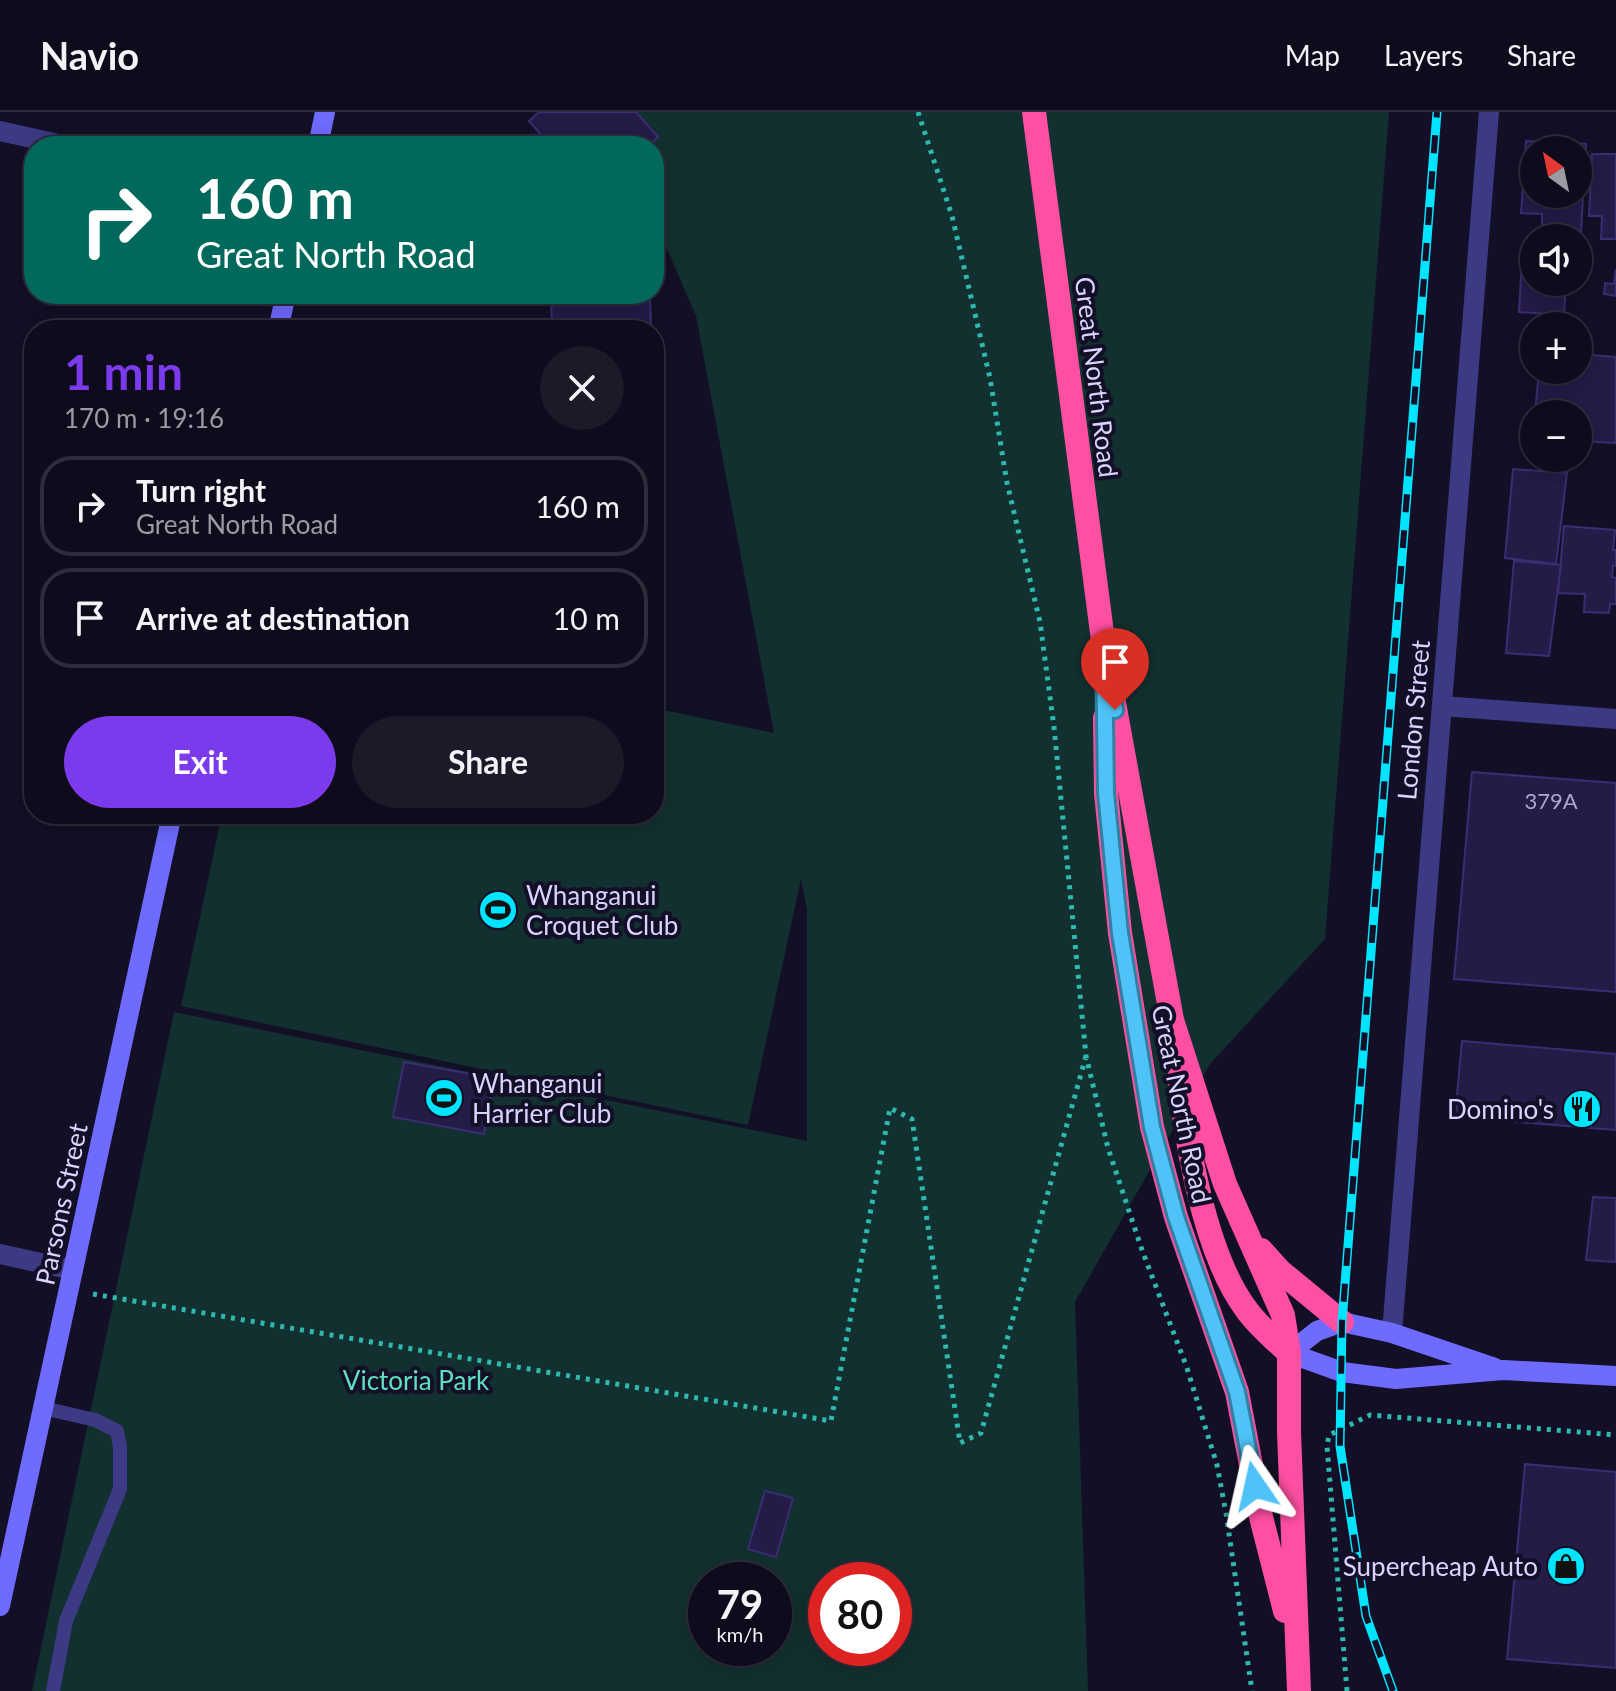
<!DOCTYPE html>
<html lang="en">
<head>
<meta charset="utf-8">
<style>
	body { margin:0; font-family:Lato,sans-serif; background:#1c1929; color:#f1f3f6; height:100vh; display:flex; flex-direction:column; font-size:30px; white-space:nowrap }
	* { box-sizing:border-box; margin:0 }
	p { font-size:26px; color:#9b9ba3 }
	.icon { flex:none; width:44px; height:44px; fill:none; stroke:currentColor; stroke-width:2; stroke-linecap:round; stroke-linejoin:round }
	.map { position:relative; flex:1; overflow:hidden }
	.details { position:absolute; left:24px; top:208px; width:640px; height:504px; display:flex; flex-direction:column; background:#0e0b1c; border-radius:32px; box-shadow:0 4px 20px #0003,0 0 0 2px #2e2b3b }
	.details>* { flex:none }
	.banner { position:absolute; left:24px; top:24px; width:640px; height:168px; border-radius:32px; box-shadow:0 4px 20px #0003,0 0 0 2px #2e2b3b; background:#00695c; color:#fff; overflow:hidden }
	.needle { width:52px; rotate:327deg }
	.buttons { position:absolute; left:1520px; top:24px; display:grid; gap:16px }
	.buttons a { display:grid; place-items:center; width:72px; height:72px; border-radius:50%; background:#0e0b1c; box-shadow:0 4px 20px #0003,0 0 0 2px #2e2b3b; font-size:40px }
	.speed { position:absolute; left:688px; top:1450px; display:flex; gap:16px; font-size:40px; font-weight:700; text-align:center }
	.speed>* { display:grid; place-content:center; width:104px; height:104px; border-radius:50%; background:#0e0b1c; box-shadow:0 4px 20px #0003,0 0 0 2px #2e2b3b; line-height:1 }
	.speed small { font-size:20px; font-weight:400 }
	.speed .limit { border:12px solid #d22; background:#fff; color:#111 }
	.pin { position:absolute; display:grid; place-items:center; width:68px; height:68px; color:#fff; margin:-82px -34px; border-radius:50% 50% 50% 0; rotate:-45deg; box-shadow:0 0 8px #0007 }
	.pin .icon { rotate:45deg }
	.me { position:absolute; width:88px; margin:-44px; rotate:349deg; stroke-linejoin:round; filter:drop-shadow(0 0 6px #0008) }
	.turn { display:flex; align-items:center; gap:28px; height:168px; padding:0 40px; font-size:36px }
	.turn .icon { width:104px; height:104px; stroke-width:2.5 }
	.turn b { display:block; font-size:56px; line-height:68px }
	.round { display:grid; place-items:center; flex:none; width:84px; height:84px; border-radius:42px; background:#1c1929 }
	.headline { display:flex; align-items:center; justify-content:space-between; height:136px; padding:0 40px }
	h1 { font-size:48px; font-weight:700; line-height:60px; color:#7c3aed }
	.button { display:flex; gap:16px; margin-top:auto; padding:16px 40px }
	.button a { flex:1; height:92px; border-radius:48px; background:#7c3aed; color:#fff; font-size:32px; font-weight:700; line-height:92px; text-align:center }
	.button a+a { background:#1c1929; color:#f1f3f6 }
	ul { padding:0; list-style:none }
	li { display:flex; align-items:center; gap:24px; height:100px; margin:0 16px 12px; padding:0 24px; border:4px solid #2e2b3b; border-radius:32px }
	li div { flex:1 }
	li b { display:block; font-size:30px }
	li em { font-style:normal }
	header { display:flex; align-items:center; gap:48px; box-sizing:border-box; height:112px; padding:0 40px; background:#0e0b1c; border-bottom:2px solid #2e2b3b }
	header strong { font-size:38px }
	nav { display:flex; gap:44px; margin-inline-start:auto; font-size:28px }
	.map>svg:first-child { display:block }
	.green { fill:#12302f; fill-rule:evenodd }
	.building { fill:#241b47; stroke:#3b2d73; stroke-width:2; fill-rule:evenodd }
	.lines { fill:none; stroke-linecap:round; stroke-linejoin:round }
	.path { stroke:#2fb8b0; stroke-width:5; stroke-dasharray:4 6; stroke-linecap:butt }
	.lane { stroke:#3d3a85; stroke-width:14 }
	.street { stroke:#3d3a85; stroke-width:20 }
	.secondary { stroke:#6f6bff; stroke-width:20 }
	.highway { stroke:#ff4fa3; stroke-width:24 }
	.rail-casing { stroke:#00e5ff; stroke-width:9 }
	.rail { stroke:#130f26; stroke-width:6; stroke-dasharray:18; stroke-linecap:butt }
	.route-casing { stroke:#337fa1; stroke-width:20 }
	.route { stroke:#4fc3f7; stroke-width:14 }
	.labels { text-anchor:middle; dominant-baseline:central; stroke-width:8; stroke-linejoin:round; paint-order:stroke }
	.number-label { font-size:22px; fill:#aca6d1 }
	.street-label { font-size:26px; fill:#d9d4ff; stroke:#130f26 }
	.poi-label { font-size:26px; fill:#d9d4ff; stroke:#130f26; text-anchor:start }
	.park-label { font-size:26px; fill:#5fe0c0; stroke:#130f26 }
</style>
</head>
<body>
<header>
<strong>Navio</strong>
<nav><a>Map</a><a>Layers</a><a>Share</a></nav>
</header>
<div class="map">
<svg width="1616" height="1579" viewBox="0 0 1616 1579">
	<rect width="100%" height="100%" fill="#130f26"/>
	<path class="green" d="M608,0H1389L1325,827L1210,952L1075,1190L1088,1579H32L174,900L807,1029V798L801,767L748,1013L181,894L222,702H654V596L774,621L696,204L654,107V34H623ZM706,1468H774V1536H706ZM826,1468H894V1536H826Z"/>
	<path class="building" d="M539,0H636L658,25L648,34H546L549,32L529,9Z
		M1526,29L1586,32L1581,121L1542,119V102L1521,101ZM1534,38H1578V82H1534Z
		M1592,42H1616V127H1601L1602,104H1589Z
		M1522,148L1534,149V170H1566L1564,203L1519,200Z
		M1616,157V184L1604,182L1605,171L1614,172Z
		M551,182H650L651,218H552Z
		M1578,242L1616,245V331L1578,329V302H1535L1539,258H1578Z
		M1513,357L1567,361L1556,452L1505,446Z
		M1564,414L1615,418L1613,438H1616V454L1613,453L1612,465L1616,466V492H1610L1609,501L1584,500L1585,482L1558,481Z
		M1514,449L1561,453L1549,544L1506,541Z
		M1472,660L1616,671V880L1454,867Z
		M1462,929L1616,942V1018L1455,1005Z
		M404,950L494,966L484,1022L393,1005Z
		M1593,1085L1616,1086V1150L1586,1148Z
		M1525,1352L1616,1360V1556L1507,1547Z
		M765,1379L793,1386L776,1445L748,1437Z"/>
	<g class="lines">
		<path class="path" d="M918,0L952,104L990,266L1007,371L1040,510L1054,615L1086,944L1108,1036L1142,1138L1187,1256L1217,1353L1226,1401L1252,1579
			M93,1182L831,1309L890,996L912,1007L960,1331L981,1321L1086,944
			M1347,1579L1327,1334L1329,1323L1370,1303L1616,1323"/>
		<path class="lane" d="M43,1296L95,1308L117,1319L120,1335V1377L66,1509L53,1579"/>
		<path class="street" d="M0,19L67,34
			M1442,594L1616,607
			M0,1142L73,1158
			M1392,1221L1489,0"/>
		<path class="secondary" d="M318,34L325,0
			M278,218L286,182
			M1289,1241L1342,1260L1396,1267L1503,1258L1616,1264
			M1289,1241L1317,1219L1342,1210L1392,1221L1495,1256
			M0,1494L172,702"/>
		<path class="highway" d="M1034,0L1104,536L1172,908L1225,1072L1283,1203L1289,1241V1320L1299,1579
			M1105,606L1106,681L1120,821L1152,1015L1176,1105L1237,1280L1261,1405L1285,1499
			M1179,966C1187,1033 1205,1142 1246,1197C1258,1214 1274,1227 1289,1241
			M1261,1138L1280,1159L1342,1210"/>
		<g class="rail-casing">
			<path id="rail" d="M1393,1579L1366,1504L1340,1334L1342,1210L1437,0"/>
		</g>
		<use href="#rail" class="rail"/>
	</g>
	<g class="lines">
		<g class="route-casing">
			<path id="route" d="M1115,598L1104,536L1106,681L1120,821L1152,1015L1176,1105L1237,1280L1255,1374"/>
		</g>
		<use href="#route" class="route"/>
	</g>
	<defs>
		<g id="stadium-disc" transform="scale(2)"><circle r="9.5" fill="#00e5ff" stroke="#130f26"/><path d="M0-5a6.5 5 0 1 0 0 10a6.5 5 0 1 0 0-10ZM-3.5-1.8h7v3.6h-7Z" fill="#111"/></g>
		<g id="restaurant-disc" transform="scale(2)"><circle r="9.5" fill="#00e5ff" stroke="#130f26"/><path d="M-5-6h1v4h1v-4h1v4h1v-4h1v5L-1.5 .5V6h-2V.5L-5-1ZM5-6V6H3V1.5H1.5Q1.5-4 5-6Z" fill="#111"/></g>
		<g id="shop-disc" transform="scale(2)"><circle r="9.5" fill="#00e5ff" stroke="#130f26"/><path d="M-5-2.5h2.3a2.7 3.5 0 0 1 5.4 0H5L5.5 6h-11ZM-1.5-2.5h3a1.5 2.3 0 0 0-3 0Z" fill="#111"/></g>
	</defs>
	<g fill-rule="evenodd">
		<use href="#stadium-disc" x="498" y="798"/>
		<use href="#stadium-disc" x="444" y="986"/>
		<use href="#restaurant-disc" x="1582" y="997"/>
		<use href="#shop-disc" x="1566" y="1454"/>
	</g>
	<g class="labels">
		<g class="number-label">
			<text x="1551" y="688">379A</text>
		</g>
		<g class="street-label">
			<text transform="translate(1097 265) rotate(83)">Great North Road</text>
			<text transform="translate(1413 608) rotate(-85)">London Street</text>
			<text transform="translate(1182 992) rotate(78)">Great North Road</text>
			<text transform="translate(61 1092) rotate(-78)">Parsons Street</text>
		</g>
		<g class="poi-label">
			<text x="526" y="783">Whanganui<tspan x="526" dy="30">Croquet Club</tspan></text>
			<text x="472" y="971">Whanganui<tspan x="472" dy="30">Harrier Club</tspan></text>
			<text x="1554" y="997" text-anchor="end">Domino's</text>
			<text x="1538" y="1454" text-anchor="end">Supercheap Auto</text>
		</g>
		<g class="park-label">
			<text x="416" y="1268">Victoria Park</text>
		</g>
	</g>
</svg>
<div class="buttons">
<a><svg class="needle" viewBox="-14 -14 28 28"><path d="M0-13l5 13h-10z" fill="#e53935"/><path d="M0 13l5-13h-10z" fill="#9b9ba3"/></svg></a>
<a><svg class="icon" aria-label="sound" viewBox="0 0 24 24"><path d="M4 9h4l5-4v14l-5-4H4zM17 9q2 3 0 6"/></svg></a>
<a>+</a>
<a>−</a>
</div>
<div class="speed"><div>79<small>km/h</small></div><div class="limit">80</div></div>
<div class="pin" style="left:1115px;top:598px;background:#d93025"><svg class="icon" aria-label="arrive" viewBox="0 0 24 24"><path d="M6 21V4h12l-3 4 3 4H6"/></svg></div>
<svg class="me" style="left:1255px;top:1374px" viewBox="-20 -20 40 40"><path d="M0-17L14 15 0 8-14 15z" fill="#4fc3f7" stroke="#fff" stroke-width="4"/></svg>
<div class="banner">
<div class="turn"><svg class="icon" aria-label="right" viewBox="0 0 24 24"><path d="M7 20v-9h11M14 6l5 5-5 5"/></svg><div><b>160 m</b>Great North Road</div></div>
</div>
<section class="details">
<div class="headline"><div><h1>1 min</h1><p>170 m · 19:16</p></div><a class="round"><svg class="icon" aria-label="close" viewBox="0 0 24 24"><path d="M6 6l12 12M18 6L6 18"/></svg></a></div>
<ul>
<li><svg class="icon" aria-label="right" viewBox="0 0 24 24"><path d="M7 20v-9h11M14 6l5 5-5 5"/></svg><div><b>Turn right</b><p>Great North Road</p></div><em>160 m</em></li>
<li><svg class="icon" aria-label="arrive" viewBox="0 0 24 24"><path d="M6 21V4h12l-3 4 3 4H6"/></svg><div><b>Arrive at destination</b></div><em>10 m</em></li>
</ul>
<div class="button"><a>Exit</a><a>Share</a></div>
</section>
</div>
</body>
</html>
